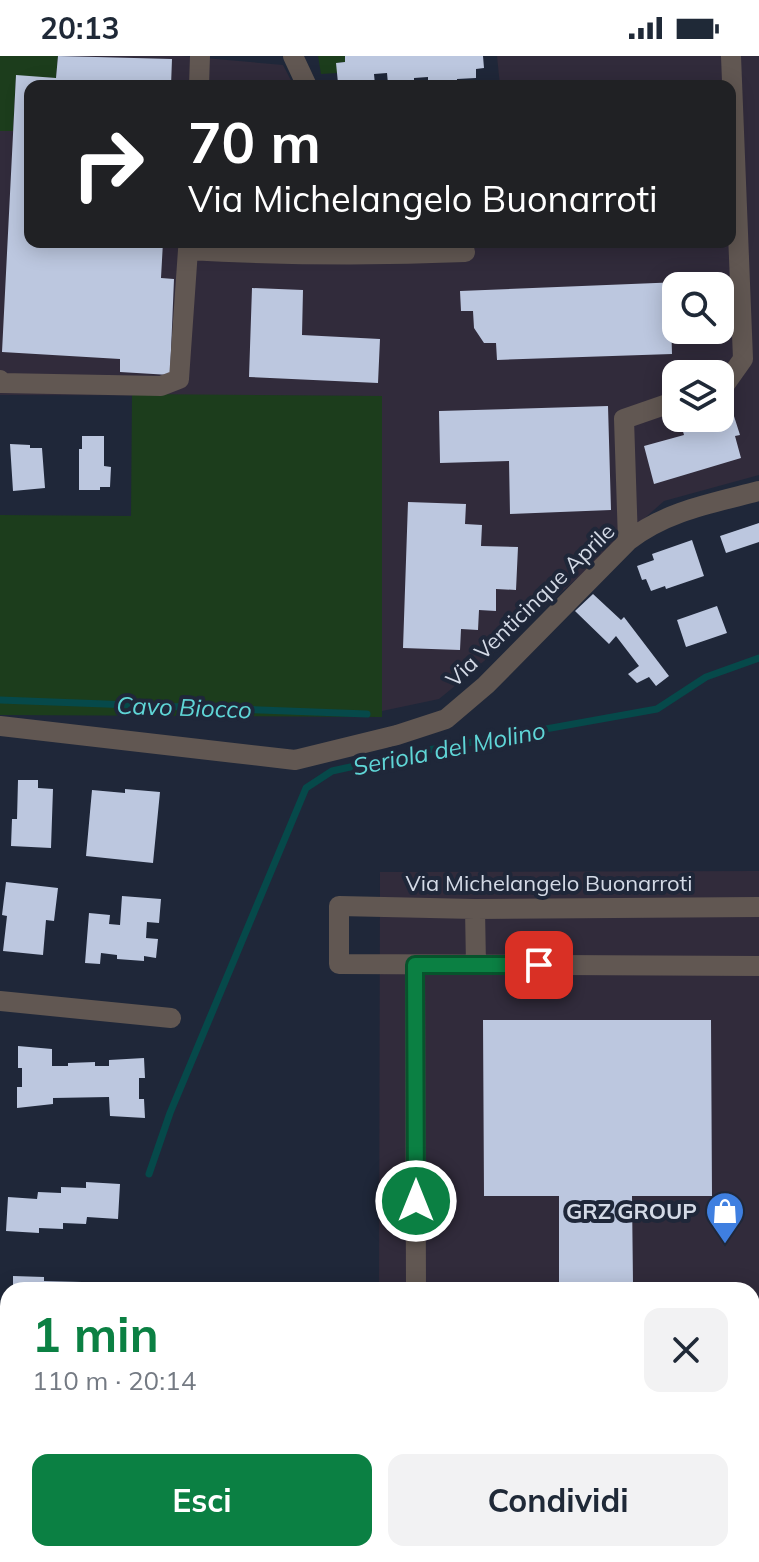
<!DOCTYPE html>
<html lang="it">
<head>
<meta charset="utf-8">
<style>
	body { margin:0; font-family:Mulish,sans-serif; background:#f2f2f3; color:#1f2937; height:100vh; display:flex; flex-direction:column; font-size:30px; white-space:nowrap }
	* { box-sizing:border-box; margin:0 }
	p { font-size:26px; color:#747a83 }
	.icon { flex:none; width:44px; height:44px; fill:none; stroke:currentColor; stroke-width:2; stroke-linecap:round; stroke-linejoin:round }
	.map { position:relative; flex:1; overflow:hidden }
	.details { position:absolute; left:0px; top:1226px; width:760px; height:280px; display:flex; flex-direction:column; background:#fff; border-radius:24px 24px 0 0; box-shadow:0 4px 20px #0003 }
	.details>* { flex:none }
	.banner { position:absolute; left:24px; top:24px; width:712px; height:168px; border-radius:16px; box-shadow:0 4px 20px #0003; background:#202124; color:#fff; overflow:hidden }
	.fabs { position:absolute; left:662px; top:216px; display:grid; gap:16px }
	.fabs a { display:grid; place-items:center; width:72px; height:72px; border-radius:16px; background:#fff; box-shadow:0 4px 20px #0003; font-size:40px }
	.pin { position:absolute; display:grid; place-items:center; width:68px; height:68px; color:#fff; margin:-34px; border-radius:16px; box-shadow:0 4px 12px #0006 }
	.me { position:absolute; width:88px; margin:-44px; rotate:0deg; stroke-linejoin:round; filter:drop-shadow(0 0 6px #0008) }
	.turn { display:flex; align-items:center; gap:28px; height:168px; padding:0 32px; font-size:36px }
	.turn .icon { width:104px; height:104px; stroke-width:2.5 }
	.turn b { display:block; font-size:56px; line-height:68px }
	.round { display:grid; place-items:center; flex:none; width:84px; height:84px; border-radius:16px; background:#f2f2f3 }
	.headline { display:flex; align-items:center; justify-content:space-between; height:136px; padding:0 32px }
	h1 { font-size:48px; font-weight:700; line-height:60px; color:#0b8043 }
	.button { display:flex; gap:16px; margin-top:auto; padding:16px 32px }
	.button a { flex:1; height:92px; border-radius:16px; background:#0b8043; color:#fff; font-size:32px; font-weight:700; line-height:92px; text-align:center }
	.button a+a { background:#f2f2f3; color:#1f2937 }
	.status { display:flex; justify-content:space-between; align-items:center; height:56px; padding:0 40px; background:#fff; direction:ltr }
	.status svg { height:22px; fill:currentColor }
	.map>svg:first-child { display:block }
	.commercial { fill:#312b3b; fill-rule:evenodd }
	.green { fill:#1c3d1c }
	.lines { fill:none; stroke-linecap:round; stroke-linejoin:round }
	.stream { stroke:#06494a; stroke-width:7 }
	.building { fill:#bcc7df }
	.minor { stroke:#615752; stroke-width:20 }
	.route-casing { stroke:#07532c; stroke-width:20 }
	.route { stroke:#0b8043; stroke-width:14 }
	.labels { text-anchor:middle; dominant-baseline:central; stroke-width:8; stroke-linejoin:round; paint-order:stroke }
	.street-label { font-size:22px; fill:#d4dae6; stroke:#1f2739 }
	.poi-label { font-size:22px; font-weight:bold; fill:#d4dae6; stroke:#1f2739; text-anchor:end }
	.water-label { font-size:24px; font-style:italic; fill:#5fd5d6; stroke:#1f2739 }
</style>
</head>
<body>
<div class="status"><b>20:13</b><svg viewBox="0 0 49 12"><path d="M0 12V9h3v3zM5 12V6h3v6zM10 12V3h3v9zM15 12V0h3v12zM26 1h20v11H26zM47 4h2v5h-2z"/></svg></div>
<div class="map">
<svg width="759" height="1506" viewBox="0 0 759 1506">
	<rect width="100%" height="100%" fill="#1f2739"/>
	<path class="commercial" d="M0,0H182L283,9L294,30H30V186H730V30H500L497,0H759V419L664,445L466,621L439,643L382,655V340L0,339ZM676,230H720V274H676ZM676,318H720V362H676Z
		M759,815V1506H379V1498H752V1234H379L380,816Z"/>
	<path class="green" d="M0,0H58L56,22L16,20L13,75H0Z
		M318,0H345V6L337,7V17L321,18Z
		M132,338L382,340V661L0,659V459L131,460Z"/>
	<g class="lines">
		<path class="stream" d="M0,644L367,658
			M149,1118L170,1057L306,732L332,715L423,695L657,653L706,621L759,602"/>
	</g>
	<path class="building" d="M58,0L172,3L171,30H30V186H163L161,222L174,223L170,319L120,316V303L2,296L16,19L56,22Z
		M345,0H483L484,12L476,13V22L457,23V26L428,27V21L414,22V26L388,28L387,17L374,18L375,29L351,30V26L338,27L336,7L345,6Z
		M327,186H363V190L327,188Z
		M705,225L706,230H676V263H671L672,298L497,304L496,287H484L474,272L473,255H461L460,235Z
		M252,232L303,234L302,279L380,283L378,327L249,321Z
		M608,350L611,454L510,458L509,405L440,407L439,355Z
		M733,357L740,379L735,380L741,402L654,428L644,390L684,379L682,372Z
		M82,380H104V410L111,411L110,431H100V434H79V393H82Z
		M10,388L30,389V392H42L45,432L13,435Z
		M408,446L466,448L465,468L482,469L481,490L518,491L516,534L496,533V555L479,554L478,574L461,573L460,594L403,592Z
		M759,467V486L726,497L720,480Z
		M692,484L704,520L666,533L665,530L651,535L646,523L642,524L637,510L654,504L652,498Z
		M593,538L621,564L624,561L669,620L656,630L649,621L637,627L628,618L639,610L616,580L609,588L575,555Z
		M717,550L727,577L686,591L677,564Z
		M18,724H38V732L53,733L51,792L11,790L12,763H17Z
		M125,733L160,736L153,807L86,800L92,734L125,737Z
		M6,826L58,832L54,865L46,864L43,899L3,895L7,860L2,859Z
		M122,840L161,843L159,867L147,866L146,882L158,883L156,902L144,900V905L117,903V899L101,897L100,908L85,907L89,857L110,859L109,868L120,869Z
		M483,964H711L712,1140H632L633,1227L712,1226V1234H481V1227H559V1140H484Z
		M18,990L52,993V1010H68V1007L95,1006V1010H109V1004L144,1002L145,1022H139V1043H144L145,1062L110,1060L109,1041L53,1042V1048L17,1052V1031H22V1012H18Z
		M86,1126L120,1128L118,1163L87,1161L86,1168L63,1167V1173L39,1172V1177L6,1175L8,1141L37,1143L38,1136L61,1137V1131L86,1132Z
		M13,1220L44,1221V1225L82,1226V1234H13Z"/>
	<g class="lines">
		<path class="minor" d="M293,0L307,30
			M199,30L200,0
			M189,186L188,194C280,199 373,200 465,196
			M0,324L1,327L161,330L179,323L188,194
			M720,329L726,327L743,303L731,0
			M628,485L624,363L676,345
			M0,670L295,704L397,679L446,663L486,629L628,485C666,455 713,447 759,435
			M759,851L475,853L339,850V908L759,910
			M475,853L476,909
			M415,909L416,1234
			M0,945L171,962
			M752,1463H759
			M419,1498L420,1506"/>
	</g>
	<g class="lines">
		<g class="route-casing">
			<path id="route" d="M416,1145L415,909H539"/>
		</g>
		<use href="#route" class="route"/>
	</g>
	<defs>
		<g id="shop-pin" transform="scale(2)"><path d="M0 17L-7.5 6A9.5 9.5 0 1 1 7.5 6Z" fill="#3f7fe0" stroke="#1f2739"/><path d="M-5-2.5h2.3a2.7 3.5 0 0 1 5.4 0H5L5.5 6h-11ZM-1.5-2.5h3a1.5 2.3 0 0 0-3 0Z" fill="#fff"/></g>
	</defs>
	<g fill-rule="evenodd">
		<use href="#shop-pin" x="725" y="1155"/>
	</g>
	<g class="labels">
		<g class="street-label">
			<text transform="translate(530 549) rotate(-44)">Via Venticinque Aprile</text>
			<text x="549" y="827">Via Michelangelo Buonarroti</text>
		</g>
		<g class="poi-label">
			<text x="697" y="1155">GRZ GROUP</text>
		</g>
		<g class="water-label">
			<text transform="translate(184 651) rotate(2)">Cavo Biocco</text>
			<text transform="translate(449 692) rotate(-11)">Seriola del Molino</text>
		</g>
	</g>
</svg>
<div class="fabs">
<a><svg class="icon" aria-label="search" viewBox="0 0 24 24"><circle cx="10" cy="10" r="6"/><path d="M15 15l6 6"/></svg></a>
<a><svg class="icon" aria-label="layers" viewBox="0 0 24 24"><path d="M12 4l9 5-9 5-9-5zM3 14l9 5 9-5"/></svg></a>
</div>
<div class="pin" style="left:539px;top:909px;background:#d93025"><svg class="icon" aria-label="arrive" viewBox="0 0 24 24"><path d="M6 21V4h12l-3 4 3 4H6"/></svg></div>
<svg class="me" style="left:416px;top:1145px" viewBox="-20 -20 40 40"><circle r="17" fill="#0b8043" stroke="#fff" stroke-width="3"/><path d="M0-11L8 9 0 5-8 9z" fill="#fff"/></svg>
<div class="banner">
<div class="turn"><svg class="icon" aria-label="right" viewBox="0 0 24 24"><path d="M7 20v-9h11M14 6l5 5-5 5"/></svg><div><b>70 m</b>Via Michelangelo Buonarroti</div></div>
</div>
<section class="details">
<div class="headline"><div><h1>1 min</h1><p>110 m · 20:14</p></div><a class="round"><svg class="icon" aria-label="close" viewBox="0 0 24 24"><path d="M6 6l12 12M18 6L6 18"/></svg></a></div>
<div class="button"><a>Esci</a><a>Condividi</a></div>
</section>
</div>
</body>
</html>
